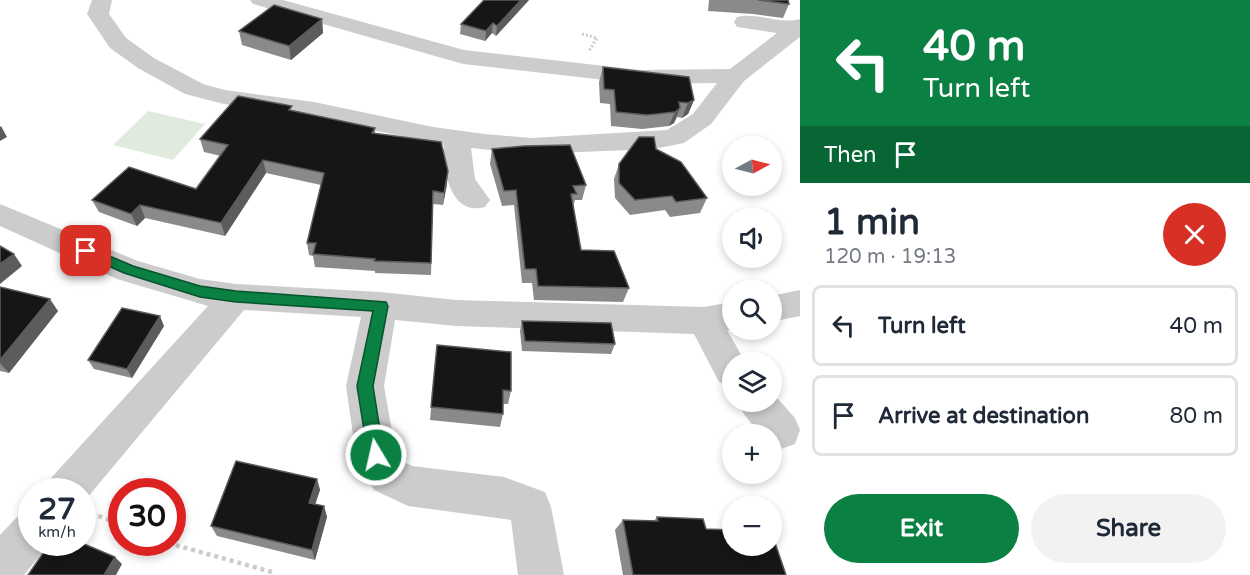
<!DOCTYPE html>
<html lang="en">
<head>
<meta charset="utf-8">
<style>
	body { margin:0; font-family:"Varela Round",sans-serif; background:#f2f2f3; color:#1f2937; height:100vh; display:flex; flex-direction:column; font-size:22px; white-space:nowrap }
	* { box-sizing:border-box; margin:0 }
	p { font-size:20px; color:#747a83 }
	.icon { flex:none; width:33px; height:33px; fill:none; stroke:currentColor; stroke-width:2; stroke-linecap:round; stroke-linejoin:round }
	.map { position:relative; flex:1; overflow:hidden }
	.details { display:flex; flex-direction:column; background:#fff; width:450px }
	.details>* { flex:none }
	.banner { background:#0b8043; color:#fff; overflow:hidden }
	.needle { width:39px; rotate:83deg }
	.tools { position:absolute; left:722px; top:136px; display:grid; gap:12px }
	.tools a { display:grid; place-items:center; width:60px; height:60px; border-radius:50%; background:#fff; box-shadow:0 3px 9px #0003; font-size:30px }
	.speed { position:absolute; left:18px; top:478px; display:flex; gap:12px; font-size:30px; font-weight:700; text-align:center }
	.speed>* { display:grid; place-content:center; width:78px; height:78px; border-radius:50%; background:#fff; box-shadow:0 3px 9px #0003; line-height:1 }
	.speed small { font-size:15px; font-weight:400 }
	.speed .limit { border:9px solid #d22; background:#fff; color:#111 }
	.pin { position:absolute; display:grid; place-items:center; width:51px; height:51px; color:#fff; margin:-26px; border-radius:12px; box-shadow:0 3px 9px #0006 }
	.me { position:absolute; width:66px; margin:-33px; rotate:351deg; stroke-linejoin:round; filter:drop-shadow(0 0 4px #0008) }
	.turn { display:flex; align-items:center; gap:21px; height:126px; padding:0 24px; font-size:27px }
	.turn .icon { width:78px; height:78px; stroke-width:2.5 }
	.turn b { display:block; font-size:42px; line-height:51px }
	.then { display:flex; align-items:center; height:57px; padding:0 24px; background:#0003; gap:12px; font-size:22px }
	.round { display:grid; place-items:center; flex:none; width:63px; height:63px; border-radius:32px; background:#f2f2f3 }
	.head { display:flex; align-items:center; justify-content:space-between; height:102px; padding:0 24px }
	h1 { font-size:36px; font-weight:700; line-height:45px }
	.primary-button { display:flex; gap:12px; margin-top:auto; padding:12px 24px }
	.primary-button a { flex:1; height:69px; border-radius:36px; background:#0b8043; color:#fff; font-size:24px; font-weight:700; line-height:69px; text-align:center }
	.primary-button a+a { background:#f2f2f3; color:#1f2937 }
	ul { padding:0; list-style:none }
	li { display:flex; align-items:center; gap:18px; height:81px; margin:0 12px 9px; padding:0 12px; border:3px solid #e0e1e3; border-radius:9px }
	li div { flex:1 }
	li b { display:block; font-size:22px }
	li em { font-style:normal }
	main { display:flex; flex:1; min-height:0 }
	.map>svg:first-child { display:block }
	.green { fill:#e1ebdd }
	.lines { fill:none; stroke-linecap:round; stroke-linejoin:round }
	.path-far1 { stroke:#ccc; stroke-width:3; stroke-dasharray:2 2; stroke-linecap:butt }
	.path { stroke:#ccc; stroke-width:4.5; stroke-dasharray:4 4; stroke-linecap:butt }
	.minor { fill:#ccc; fill-rule:evenodd }
	.wall { fill:#8a8a8a }
	.shaded-wall { fill:#5c5c5c }
	.building { fill:#161616; stroke:#5c5c5c; stroke-width:1.5 }
	.route { fill:#0b8043; stroke:#07532c; stroke-width:1.5 }
</style>
</head>
<body>
<main>
<div class="map">
<svg width="800" height="575" viewBox="0 0 800 575">
	<rect width="100%" height="100%" fill="#fff"/>
	<path class="green" d="M148,111L205,124L173,160L113,145Z"/>
	<g class="lines">
		<path class="path-far1" d="M582,34L597,38L589,51"/>
		<path class="path" d="M91,513L122,525
			M168,543L272,572"/>
		<path class="minor" d="M92,0H112L109,14L126,38L154,58L203,84L225,90L314,102L433,127L485,134L531,138L667,130L693,114L717,83L640,84L463,64L253,4L250,0H283L464,50L640,70L730,69L777,33L737,27L734,22L737,17C758,12 779,25 800,19V37L744,81L711,124L684,143L654,149L531,154L471,148L475,179L490,200L485,207C451,217 442,170 444,145L314,118L224,104L185,94L138,68L110,48L87,14Z
			M0,204L138,261L200,279L236,284L381,292L456,300L704,307L732,302V330H727L746,363H732V387L719,382L694,334L456,326L395,320L384,386L395,449L404,462L412,466L504,477L545,492L551,507L564,575H518L511,520L408,506L374,490L356,455L346,386L361,317L244,310L82,504V492H45L51,478L208,306L117,279L0,226Z
			M800,290V316L771,322V296Z
			M771,391L795,418L800,430L795,444L781,449L771,445V435H760L744,414L738,402H771Z
			M32,510V543H49L47,547L24,575H0V535L17,517Z"/>
	</g>
	<path class="wall" d="M529,0L496,36L492,33L485,41L460,34L461,24Z
		M709,0H788L789,4L783,18L753,14L708,11Z
		M322,19L323,33L291,60L242,45L239,31Z
		M603,67L694,100L688,114L682,118L677,117L674,123L669,126L642,129L611,126L610,104L600,103L599,82Z
		M292,110L375,128V134L447,184L443,205L433,204L431,275L375,273V271L315,267L313,256L309,255L307,243L321,185L266,173L225,236L145,218L137,226L99,212L92,200L196,189L221,156L204,152L200,139Z
		M492,149L586,185L582,200H575L573,207L581,250L629,288L623,302L534,300L532,283H522L514,205L502,206L490,164Z
		M656,149L707,198L700,213L670,217L665,210L630,215L615,198L614,179L619,164Z
		M0,287L58,311L9,373L0,371Z
		M522,321L615,344L611,354L522,351L520,331Z
		M164,326L132,378L94,369L88,360Z
		M437,345L511,391L508,404H503V414L500,427L430,420Z
		M317,479L320,490L315,504L324,506L327,517L315,560L217,536L211,526Z
		M657,517L706,529L786,575H623L615,530L623,520L654,521Z"/>
	<path class="shaded-wall" d="M521,0H529L496,36L497,26Z
		M322,19L323,33L291,60L289,46Z
		M493,23L492,33L485,41L486,31Z
		M694,100L688,114L682,118L688,103Z
		M680,108L674,123L669,126L675,112Z
		M1,126L7,137L0,141V127Z
		M263,160L266,173L225,236L221,223Z
		M448,171L447,184L443,205L444,193Z
		M140,205L145,218L137,226L131,214Z
		M14,254L22,266L0,284V264Z
		M50,299L58,311L9,373L0,363V360Z
		M160,316L164,326L132,378L127,369Z
		M317,479L320,490L312,514L309,503Z
		M324,506L327,517L315,560L312,550Z
		M115,557L122,564L116,575H104Z"/>
	<path class="building" d="M484,0H521L497,26L493,23L486,31L461,24Z
		M758,0H788L789,4L759,0Z
		M274,5L322,19L289,46L239,31Z
		M603,67L689,77L694,100L688,103L679,102L680,108L675,112L647,115L616,112L614,90L604,89Z
		M238,96L292,106L289,110L375,128L372,133L441,142L448,171L444,193L433,191L431,263L374,261L375,259L313,254L316,243H307L324,173L263,160L221,223L140,205L131,214L92,200L129,167L196,189L228,145L200,139Z
		M639,137H654L656,149L681,162L707,198L676,202L672,196L635,200L619,183V164Z
		M570,145L586,185L573,186L577,194H571L581,250L614,251L629,288L538,286L536,269H525L516,190L504,191L492,149L524,146Z
		M0,246L14,254L0,264Z
		M0,287L50,299L0,360Z
		M122,308L160,316L127,369L88,360Z
		M522,321L611,323L615,344L525,341Z
		M437,345L511,352V391L503,390V414L431,407Z
		M236,461L317,479L309,503L324,506L312,550L211,526Z
		M657,517L703,519L706,529L732,530V546H771V531L786,575H633L623,520L658,521Z
		M50,543H82L115,557L104,575H28Z"/>
	<path class="route" d="M86,246L133,266L200,286L236,291L386,302L388,306L373,386L384,455L382,461L376,463L370,461L368,455L357,386L373,311L236,302L200,297L124,273L81,254L79,251L81,248Z"/>
</svg>
<div class="tools">
<a><svg class="needle" viewBox="-14 -14 28 28"><path d="M0-13l5 13h-10z" fill="#e53935"/><path d="M0 13l5-13h-10z" fill="#747a83"/></svg></a>
<a><svg class="icon" aria-label="sound" viewBox="0 0 24 24"><path d="M4 9h4l5-4v14l-5-4H4zM17 9q2 3 0 6"/></svg></a>
<a><svg class="icon" aria-label="search" viewBox="0 0 24 24"><circle cx="10" cy="10" r="6"/><path d="M15 15l6 6"/></svg></a>
<a><svg class="icon" aria-label="layers" viewBox="0 0 24 24"><path d="M12 4l9 5-9 5-9-5zM3 14l9 5 9-5"/></svg></a>
<a>+</a>
<a>−</a>
</div>
<div class="speed"><div>27<small>km/h</small></div><div class="limit">30</div></div>
<div class="pin" style="left:86px;top:251px;background:#d93025"><svg class="icon" aria-label="arrive" viewBox="0 0 24 24"><path d="M6 21V4h12l-3 4 3 4H6"/></svg></div>
<svg class="me" style="left:376px;top:455px" viewBox="-20 -20 40 40"><circle r="17" fill="#0b8043" stroke="#fff" stroke-width="3"/><path d="M0-11L8 9 0 5-8 9z" fill="#fff"/></svg>
</div>
<section class="details">
<div class="banner">
<div class="turn"><svg class="icon" aria-label="left" viewBox="0 0 24 24"><path d="M17 20v-9H6M10 6l-5 5 5 5"/></svg><div><b>40 m</b>Turn left</div></div>
<div class="then">Then<svg class="icon" aria-label="arrive" viewBox="0 0 24 24"><path d="M6 21V4h12l-3 4 3 4H6"/></svg></div>
</div>
<div class="head"><div><h1>1 min</h1><p>120 m · 19:13</p></div><a class="round" style="background:#d93025;color:#fff"><svg class="icon" aria-label="close" viewBox="0 0 24 24"><path d="M6 6l12 12M18 6L6 18"/></svg></a></div>
<ul>
<li><svg class="icon" aria-label="left" viewBox="0 0 24 24"><path d="M17 20v-9H6M10 6l-5 5 5 5"/></svg><div><b>Turn left</b></div><em>40 m</em></li>
<li><svg class="icon" aria-label="arrive" viewBox="0 0 24 24"><path d="M6 21V4h12l-3 4 3 4H6"/></svg><div><b>Arrive at destination</b></div><em>80 m</em></li>
</ul>
<div class="primary-button"><a>Exit</a><a>Share</a></div>
</section>
</main>
</body>
</html>
